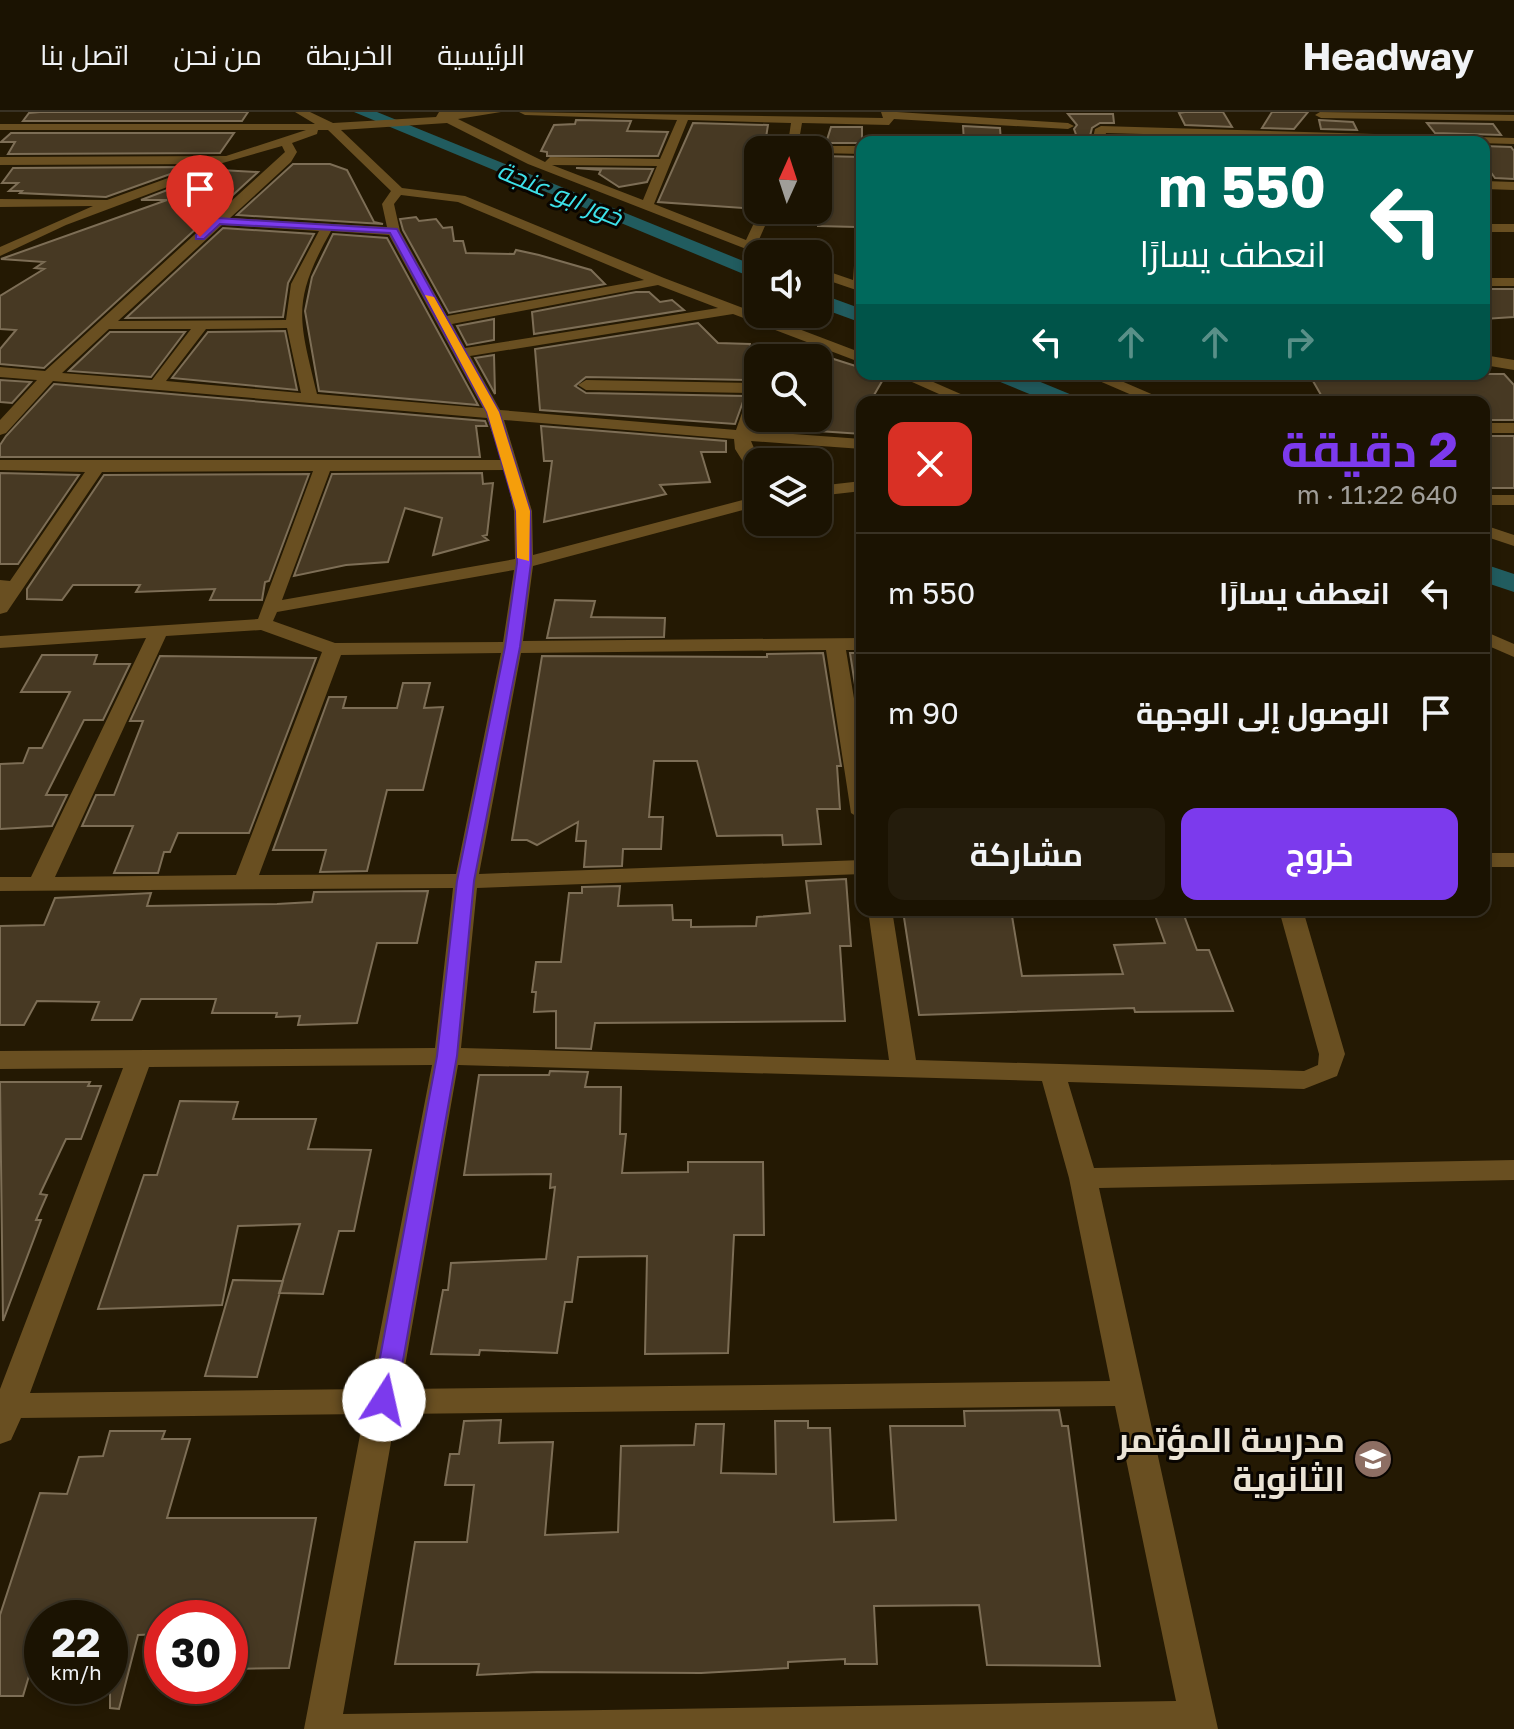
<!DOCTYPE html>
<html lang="ar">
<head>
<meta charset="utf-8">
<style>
	body { margin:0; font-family:"Golos Text",Cairo,sans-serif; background:#241c0c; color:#f1f3f6; direction:rtl; height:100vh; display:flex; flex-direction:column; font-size:30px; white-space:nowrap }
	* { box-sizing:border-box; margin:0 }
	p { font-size:26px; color:#a09e99 }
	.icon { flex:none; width:44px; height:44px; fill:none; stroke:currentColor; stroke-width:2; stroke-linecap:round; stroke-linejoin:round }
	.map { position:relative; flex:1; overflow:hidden; direction:ltr }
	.sheet { position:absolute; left:856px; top:284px; width:634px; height:520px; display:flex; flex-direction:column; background:#1b1302; border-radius:16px; box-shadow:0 4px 12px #0003,0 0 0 2px #393224; direction:rtl }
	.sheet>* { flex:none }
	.top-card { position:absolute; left:856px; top:24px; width:634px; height:244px; border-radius:16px; box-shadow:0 4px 12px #0003,0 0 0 2px #393224; direction:rtl; background:#00695c; color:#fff; overflow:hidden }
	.needle { width:52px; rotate:3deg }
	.controls { position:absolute; left:744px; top:24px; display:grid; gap:16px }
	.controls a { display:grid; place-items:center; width:88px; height:88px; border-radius:16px; background:#1b1302; box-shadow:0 4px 12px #0003,0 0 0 2px #393224; font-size:40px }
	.speed { position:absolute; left:24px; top:1488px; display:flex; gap:16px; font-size:40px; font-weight:700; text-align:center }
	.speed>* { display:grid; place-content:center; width:104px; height:104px; border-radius:50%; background:#1b1302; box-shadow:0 4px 12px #0003,0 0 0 2px #393224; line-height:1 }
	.speed small { font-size:20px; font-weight:400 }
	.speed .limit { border:12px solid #d22; background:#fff; color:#111 }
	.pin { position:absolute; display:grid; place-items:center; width:68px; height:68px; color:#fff; margin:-82px -34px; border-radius:50% 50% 50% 0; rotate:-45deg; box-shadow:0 0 8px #0007 }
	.pin .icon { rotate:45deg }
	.me { position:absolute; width:88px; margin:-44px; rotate:10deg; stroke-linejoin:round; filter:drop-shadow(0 0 6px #0008) }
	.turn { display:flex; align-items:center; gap:28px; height:168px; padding:0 32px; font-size:36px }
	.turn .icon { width:104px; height:104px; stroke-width:2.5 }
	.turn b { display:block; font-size:56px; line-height:68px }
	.lanes { display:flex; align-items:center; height:76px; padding:0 32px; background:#0003; justify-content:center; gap:40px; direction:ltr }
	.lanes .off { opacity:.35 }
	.round { display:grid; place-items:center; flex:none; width:84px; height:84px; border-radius:16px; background:#241c0c }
	.headline { display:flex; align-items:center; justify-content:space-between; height:136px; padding:0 32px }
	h1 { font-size:48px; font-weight:700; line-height:60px; color:#7c3aed }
	.button { display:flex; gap:16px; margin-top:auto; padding:16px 32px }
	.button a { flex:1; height:92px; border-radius:16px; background:#7c3aed; color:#fff; font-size:32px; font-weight:700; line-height:92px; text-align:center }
	.button a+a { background:#241c0c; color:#f1f3f6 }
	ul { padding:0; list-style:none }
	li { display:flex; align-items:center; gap:24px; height:120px; padding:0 32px; border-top:2px solid #393224 }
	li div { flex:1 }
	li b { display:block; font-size:30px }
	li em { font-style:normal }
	header { display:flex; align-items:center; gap:48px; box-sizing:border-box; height:112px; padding:0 40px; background:#1b1302; border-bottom:2px solid #393224 }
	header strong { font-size:38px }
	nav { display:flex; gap:44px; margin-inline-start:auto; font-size:28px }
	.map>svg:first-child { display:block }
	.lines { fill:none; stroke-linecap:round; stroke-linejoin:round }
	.canal { fill:#215c5f; fill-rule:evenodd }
	.building { fill:#473923; stroke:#7d6e56; stroke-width:2 }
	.street { fill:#694f21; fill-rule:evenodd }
	.route { fill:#7c3aed; stroke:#51269a; stroke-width:2 }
	.slow { fill:#f59e0b }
	.labels { text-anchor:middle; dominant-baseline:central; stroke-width:6; stroke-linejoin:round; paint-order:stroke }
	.far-water-label { font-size:26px; font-style:italic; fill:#3de2ea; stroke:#090501 }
	.near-poi-label { font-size:34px; font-weight:bold; fill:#eae3d5; stroke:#090501; text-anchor:end }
</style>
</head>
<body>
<header>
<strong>Headway</strong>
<nav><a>الرئيسية</a><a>الخريطة</a><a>من نحن</a><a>اتصل بنا</a></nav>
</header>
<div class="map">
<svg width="1514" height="1617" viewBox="0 0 1514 1617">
	<rect width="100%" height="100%" fill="#241903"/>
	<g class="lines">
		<path class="canal" d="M354,0H377L758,155V168Z
			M818,181L862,197V211L818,195Z
			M990,262H1021L1077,285L1081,290H1049L993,267Z
			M1484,452L1514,462V480L1484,470Z"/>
	</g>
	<path class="building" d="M40,0H248L242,9H23L29,1Z
		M1185,0H1223L1232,15L1185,13L1179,1Z
		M1272,0H1308L1294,17L1262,16Z
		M1068,2H1113L1114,11H1100L1092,16L1089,28H1078L1074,17L1077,13Z
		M576,8L631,9L627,19L668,20L658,44H547V40L541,39L554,13L575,12Z
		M1319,8L1353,10L1357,18L1321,17Z
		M693,11L768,13L764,38H758L757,97L658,90Z
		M1427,11L1493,12L1501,23L1435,21Z
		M963,14L1000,16L1001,30H964Z
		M831,15H862V31H826Z
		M11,21H234L220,41L8,42L15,30H1Z
		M1484,34L1511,35L1514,39V67L1495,66L1484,51Z
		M822,44L862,45L856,115L818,114V60Z
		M293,52H330L347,58L374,110L383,112L237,103Z
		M190,55L106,85L20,81L22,79H9L18,71H2L13,56Z
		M576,56L653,57L647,70L619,75L599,62L601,58Z
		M220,58L258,60L44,256L0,252V237L16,218L0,217V184L44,157L35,156L44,150L1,147L167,88H141Z
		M416,105L419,109L436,107L443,116L452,115L454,129H463L466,141L514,142L516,138L539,143L591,158L605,172L449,201L403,118L400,107Z
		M223,116L314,122L288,171L283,205L126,206Z
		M333,122L387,126L478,293L319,279L305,199L312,165Z
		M1484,177H1514V205L1484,207Z
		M636,180H649L660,190L672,188L684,198L534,222L532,200Z
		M494,207V228L467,233L457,214Z
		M698,211L718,231L750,232L748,268L586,265L575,274L586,281L745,284L735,312L540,298L535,237Z
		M285,219L297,278L172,266L208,220Z
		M110,220H185L151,265L69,259Z
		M818,242L862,256V262L885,264L870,290H862V322L818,319Z
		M494,243L495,282L475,246Z
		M1309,262H1504L1514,273V308H1484V290H1325Z
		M0,268L31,270L12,291L0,290Z
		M54,272L485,309L487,314H476L480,345H0V333L6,324Z
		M541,314L726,329V340H701L710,370L660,373L666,382L544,410L552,349H544Z
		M1484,324H1514V376H1484Z
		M0,361L79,363L18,452H0Z
		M482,361L483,372L493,371L487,423L483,424L488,428L433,443L442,406L405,396L388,450L346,453L294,464L332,362Z
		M309,362L269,469L265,470L262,488H210L215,477L136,480L140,473H73L62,488L27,487V477L104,363Z
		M555,488L595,489L591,505L665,506L664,525L547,526Z
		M823,541L841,654H837L840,697H817L821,732L783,733L782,723L717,724L697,649H654L649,705H663L661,737H623L622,754L584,755L586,729H576L578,710L537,733L527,728H512L542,544L767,545V542Z
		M850,541H862V617Z
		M42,543H97L94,552H130L103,608H84L46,683H67L52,714L0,717V652L23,651L29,636H42L70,580H21Z
		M160,544L316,546L249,721H178L170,740H164L158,761H114L133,714H82L96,683H114L143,609H130Z
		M403,571H430L424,596L443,595L423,678H387L367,759L320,760L326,738H273L329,585H346L343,596H397Z
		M846,767L851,834H840L845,909L595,911L591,937L556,936V899L534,900L536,880H532L536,850H561L569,781H582V775L620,774L618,794L672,793L673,808H691V815L756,814L757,805L810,801L806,769Z
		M428,779L417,831H377L357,911L298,913L300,904L276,905L277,901H212L216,887H141L132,908H92L99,890L37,889L24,913H0V814L44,813L55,786L151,781L147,794L277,792L312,790L314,780Z
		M1011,798L1022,864L1123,862L1114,833L1165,831L1153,798H1182L1197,838H1209L1233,899L1135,900L1134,896L919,903L903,799Z
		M550,959L588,960L585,975H621L620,1022H626L622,1061L688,1060V1050H763L764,1123H734L728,1241L645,1242L647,1144L578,1145L572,1190H565L557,1241L480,1238L479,1243L431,1242L443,1178H448L451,1151L546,1147L555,1075L550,1076L551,1062L464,1063L479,963H549Z
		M0,970H90L88,974H101L81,1027H66L40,1082L47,1083L36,1108H41L3,1209Z
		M180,989L238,990L233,1007H316L308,1037L371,1038L354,1119H339L323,1182L279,1181L300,1112L238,1114L222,1193L98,1197L144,1063H157Z
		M233,1168L283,1169L257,1265L205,1264Z
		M1059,1298L1062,1314H1068L1100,1554L987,1553L979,1493L874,1494L877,1552H845V1547L788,1550V1556L701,1561L537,1560L477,1563L479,1552H395L415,1430H467L474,1373H445L450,1342H459L464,1309L501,1308L499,1331L553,1330L545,1423L618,1420L621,1334L694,1333L696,1312H724L721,1361L776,1362L775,1309H808V1316H830L834,1410L896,1408L890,1314H965L964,1299Z
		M110,1319H165L162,1327H190L167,1406H316L289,1556L230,1557V1506H162V1522L138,1523L119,1597L110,1596V1506H42V1520L23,1584H0V1503L40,1381L67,1382L79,1345L103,1344Z"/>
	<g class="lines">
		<path class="street" d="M295,0H310L333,11L436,5L439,0H501L458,7L545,50L550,45L660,47L677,8L525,3L519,0L883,6L881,0H897L1068,11L1074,14L1068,17L894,7L889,13L802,11L798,34H862V42L818,41V38H787L791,11L688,8L654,92L746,128L760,98H772L757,132L778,142H759L528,52L447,11L341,18L402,76L465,84L664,166L862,241V251L733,202L470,244L500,298L736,318L749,281L586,278L578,273L586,268L754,271L758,272V299L752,319L862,327V337L751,329L760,350L758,365L752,364L735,337L734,327L504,308L532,399L533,443L758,384V394L533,454L523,529L862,526V538H846L862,635V708L851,701L826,538L521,541L479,762L862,748V762L477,776L461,936L889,948L868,798H892L916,948L1304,959L1318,953L1319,942L1279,798H1303L1345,942L1337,964L1304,977L1068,970L1094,1056L1514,1048V1068L1099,1076L1218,1617H304L364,1302L21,1306L11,1328L0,1332V1277L123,956L0,957V939L435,936L453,776L0,779V765H31L146,526L0,536V524L258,507L313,359L102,360L7,500L0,502V468L10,469L85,360L0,358V348H502L487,306L53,269L6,321L0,323V308L37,268L0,265V255L45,259L285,40L282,34L219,52L218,56L66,113L0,144V135L93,94L0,95V87L107,88L207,52L0,53V45L226,44L306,18H0V12H315ZM318,18H328L391,79L382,92L387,115L230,106L291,50L297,40L292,31L317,22ZM552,53L657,54L643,88ZM401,83L458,90L644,168L447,204L400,119L394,92ZM222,113L319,119L291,172L286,208L118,209ZM331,119L389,123L483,296L317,282C299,207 291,190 331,119ZM658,173L718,196L465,236L452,212ZM287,216L301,281L166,269L206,217ZM109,217H191L152,268L62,261ZM505,358L514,399L515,447L282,488L330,359ZM514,458L503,530L335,531L273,509L277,500ZM261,518L322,540L236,763L55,765L166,524ZM501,541L456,762L259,763L341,543ZM432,953L369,1277L30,1281L149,955ZM458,953L1042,969L1069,1066L1110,1269L401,1277ZM1115,1294L1176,1589L343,1602L396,1302Z
			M1320,0L1514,3V9L1321,6L1315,3Z
			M1101,14L1514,26V32L1106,21L1104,30H1092L1095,17Z
			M1484,69L1514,70V78L1484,77Z
			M1484,112H1514V120H1484Z
			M862,135V180L818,165V156L853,168L855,139Z
			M1484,166H1514V174H1484Z
			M1484,243L1514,248V258L1484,253Z
			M894,262H915L979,290H957Z
			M1083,262H1105L1170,290H1148Z
			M1484,311H1514V321H1484Z
			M862,369V379L818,384V374Z
			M1484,383H1514V393H1484Z
			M1484,413L1514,423V434L1484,424Z
			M1484,519L1514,532V545L1484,532Z
			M1484,741H1514V755H1484Z"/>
	</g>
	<path class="route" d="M217,106L397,117L499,300L530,399L531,451L520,535L474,769L457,944L396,1288L392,1294H376L372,1288L437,944L457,769L505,535L517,451L516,399L487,300L390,121L220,112L204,127H196V123Z"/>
	<path class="slow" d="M425,183L434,185L499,300L530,399L529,449L517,446L516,399L487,300Z"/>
	<defs>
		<g id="school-disc" transform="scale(2)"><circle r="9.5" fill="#8d6e63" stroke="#090501"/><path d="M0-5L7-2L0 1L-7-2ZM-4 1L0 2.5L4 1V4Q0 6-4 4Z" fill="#fff"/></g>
	</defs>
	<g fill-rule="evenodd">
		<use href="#school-disc" x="1373" y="1347"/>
	</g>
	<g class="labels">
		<g class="far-water-label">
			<text transform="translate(560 81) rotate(22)">خور ابو عنجة</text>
		</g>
		<g class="near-poi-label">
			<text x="1345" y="1327">مدرسة المؤتمر<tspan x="1345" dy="39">الثانوية</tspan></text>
		</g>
	</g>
</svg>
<div class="controls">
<a><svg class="needle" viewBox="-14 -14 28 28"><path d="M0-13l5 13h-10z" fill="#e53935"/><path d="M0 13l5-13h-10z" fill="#a09e99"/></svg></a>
<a><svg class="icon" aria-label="sound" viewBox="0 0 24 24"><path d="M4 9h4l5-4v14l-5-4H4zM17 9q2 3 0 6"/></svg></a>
<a><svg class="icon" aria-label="search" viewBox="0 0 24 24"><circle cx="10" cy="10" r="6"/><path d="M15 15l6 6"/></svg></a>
<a><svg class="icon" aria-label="layers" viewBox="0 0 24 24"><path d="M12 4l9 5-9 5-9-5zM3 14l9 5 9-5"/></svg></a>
</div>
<div class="speed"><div>22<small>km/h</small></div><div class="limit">30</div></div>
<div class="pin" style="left:200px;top:125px;background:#d93025"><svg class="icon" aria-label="arrive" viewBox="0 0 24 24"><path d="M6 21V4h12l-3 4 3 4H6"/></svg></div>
<svg class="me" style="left:384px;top:1288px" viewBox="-20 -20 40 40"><circle r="19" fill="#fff"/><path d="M0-13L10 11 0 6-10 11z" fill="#7c3aed"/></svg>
<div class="top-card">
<div class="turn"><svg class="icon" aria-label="left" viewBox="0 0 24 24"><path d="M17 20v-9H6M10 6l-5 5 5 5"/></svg><div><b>550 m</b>انعطف يسارًا</div></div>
<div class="lanes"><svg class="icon" aria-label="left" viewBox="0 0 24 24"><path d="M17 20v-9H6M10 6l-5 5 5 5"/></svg><svg class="icon off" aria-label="ahead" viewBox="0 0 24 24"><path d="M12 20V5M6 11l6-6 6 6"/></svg><svg class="icon off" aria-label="ahead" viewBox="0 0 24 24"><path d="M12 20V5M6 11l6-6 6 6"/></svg><svg class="icon off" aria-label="right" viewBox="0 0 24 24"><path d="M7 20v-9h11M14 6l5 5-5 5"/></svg></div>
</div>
<section class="sheet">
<div class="headline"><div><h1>2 دقيقة</h1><p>640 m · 11:22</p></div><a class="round" style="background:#d93025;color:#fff"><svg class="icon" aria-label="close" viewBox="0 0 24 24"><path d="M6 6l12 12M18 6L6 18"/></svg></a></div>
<ul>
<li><svg class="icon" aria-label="left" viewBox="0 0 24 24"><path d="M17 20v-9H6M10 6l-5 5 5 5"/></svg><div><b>انعطف يسارًا</b></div><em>550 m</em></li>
<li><svg class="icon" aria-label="arrive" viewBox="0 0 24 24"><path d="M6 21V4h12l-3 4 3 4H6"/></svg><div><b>الوصول إلى الوجهة</b></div><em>90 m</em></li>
</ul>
<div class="button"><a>خروج</a><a>مشاركة</a></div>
</section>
</div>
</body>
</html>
